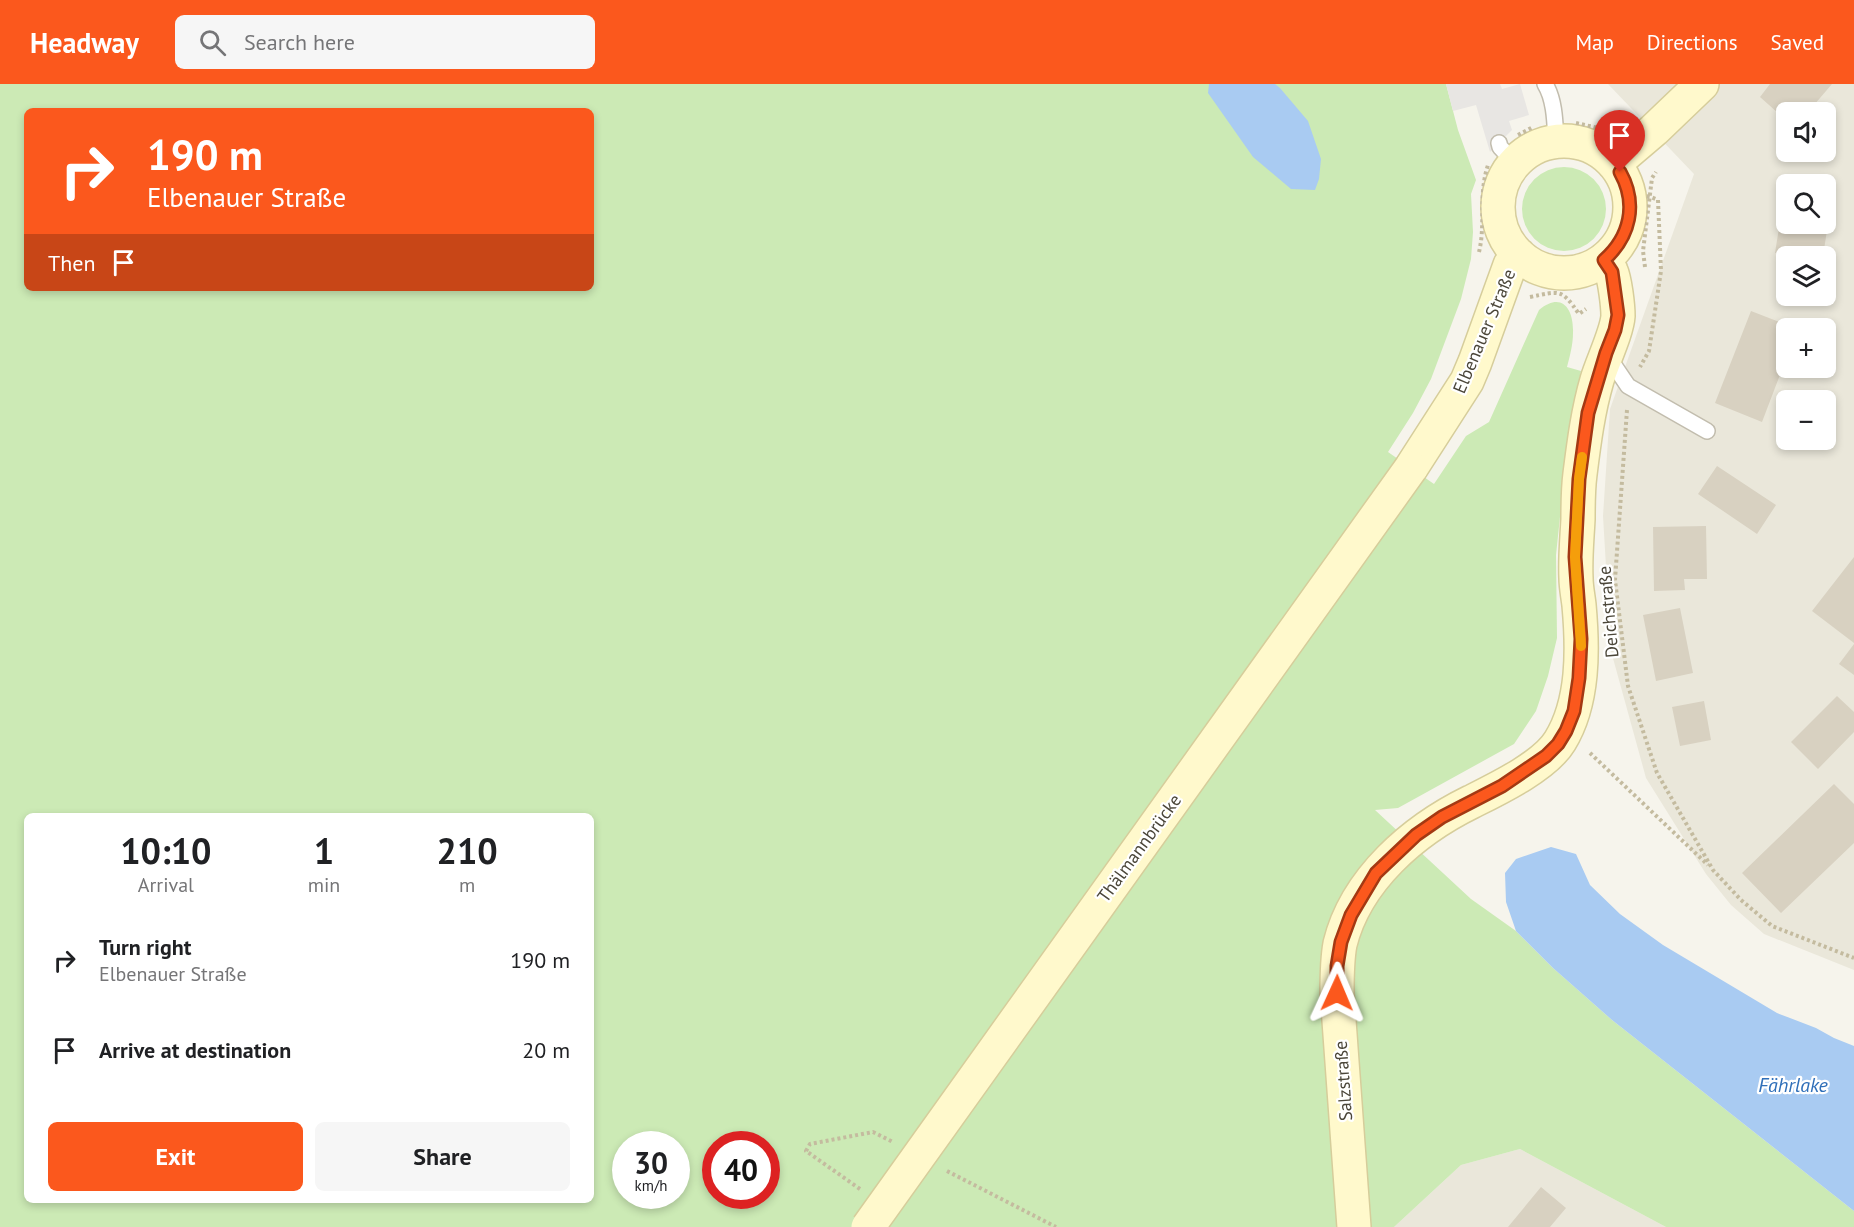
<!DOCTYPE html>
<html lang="en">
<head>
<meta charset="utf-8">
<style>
	body { margin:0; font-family:"PT Sans",sans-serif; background:#f6f6f6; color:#202124; height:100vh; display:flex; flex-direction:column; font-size:22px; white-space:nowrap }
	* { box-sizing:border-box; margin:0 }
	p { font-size:20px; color:#757577 }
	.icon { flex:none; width:33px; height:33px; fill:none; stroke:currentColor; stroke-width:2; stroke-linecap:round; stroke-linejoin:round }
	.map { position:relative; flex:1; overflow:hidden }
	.details { position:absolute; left:24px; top:729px; width:570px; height:390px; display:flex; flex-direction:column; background:#fff; border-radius:9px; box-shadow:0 3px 9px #0003 }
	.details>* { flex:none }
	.top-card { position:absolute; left:24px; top:24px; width:570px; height:183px; border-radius:9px; box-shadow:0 3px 9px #0003; background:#fb581d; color:#fff; overflow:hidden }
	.tools { position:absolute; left:1776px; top:18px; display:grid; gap:12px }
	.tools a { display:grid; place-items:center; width:60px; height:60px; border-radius:9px; background:#fff; box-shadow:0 3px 9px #0003; font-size:30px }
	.speed { position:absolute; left:612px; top:1047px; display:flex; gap:12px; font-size:30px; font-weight:700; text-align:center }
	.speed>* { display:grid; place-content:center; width:78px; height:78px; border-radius:50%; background:#fff; box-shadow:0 3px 9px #0003; line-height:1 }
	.speed small { font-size:15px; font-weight:400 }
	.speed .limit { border:9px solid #d22; background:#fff; color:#111 }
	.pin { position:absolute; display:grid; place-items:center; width:51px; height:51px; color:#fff; margin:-62px -26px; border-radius:50% 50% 50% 0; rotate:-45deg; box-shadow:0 0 6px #0007 }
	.pin .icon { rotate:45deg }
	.me { position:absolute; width:66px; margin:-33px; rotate:1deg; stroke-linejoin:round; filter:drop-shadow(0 0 4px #0008) }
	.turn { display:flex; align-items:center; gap:21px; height:126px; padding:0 24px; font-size:27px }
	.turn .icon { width:78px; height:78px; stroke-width:2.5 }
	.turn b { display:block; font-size:42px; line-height:51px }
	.then { display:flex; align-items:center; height:57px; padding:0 24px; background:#0003; gap:12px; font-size:22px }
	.eta { display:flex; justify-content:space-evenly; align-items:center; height:102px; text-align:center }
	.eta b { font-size:36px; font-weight:700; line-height:42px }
	.primary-button { display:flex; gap:12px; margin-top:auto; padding:12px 24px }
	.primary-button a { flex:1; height:69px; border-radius:9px; background:#fb581d; color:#fff; font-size:24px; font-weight:700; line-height:69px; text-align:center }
	.primary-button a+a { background:#f6f6f6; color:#202124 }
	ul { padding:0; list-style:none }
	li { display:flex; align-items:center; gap:18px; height:90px; padding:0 24px }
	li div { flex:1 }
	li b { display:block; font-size:22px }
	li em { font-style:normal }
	header { display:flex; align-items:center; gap:36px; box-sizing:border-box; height:84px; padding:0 30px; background:#fb581d; color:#fff }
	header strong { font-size:28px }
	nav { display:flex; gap:33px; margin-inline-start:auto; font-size:21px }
	.search { width:420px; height:54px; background:#f6f6f6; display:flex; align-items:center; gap:15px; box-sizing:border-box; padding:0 21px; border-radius:9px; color:#757577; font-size:22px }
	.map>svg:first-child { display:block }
	.residential { fill:#eae7da; fill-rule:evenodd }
	.green { fill:#cceab5; fill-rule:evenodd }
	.parking { fill:#e8e6e3 }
	.water { fill:#a9cbf2 }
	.building { fill:#d8d1c1 }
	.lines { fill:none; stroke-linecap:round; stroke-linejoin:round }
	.lane-casing { stroke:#c2bdae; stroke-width:18 }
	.secondary-casing { stroke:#d6cd9b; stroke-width:36 }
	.path { stroke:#c4bb9f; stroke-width:4; stroke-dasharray:3 3; stroke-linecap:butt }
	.lane { stroke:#fff; stroke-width:15 }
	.secondary { stroke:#fff9cc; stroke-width:33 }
	.secondary-bridge-casing { stroke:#d6cd9b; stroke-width:36; stroke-linecap:butt }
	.secondary-bridge { stroke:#fff9cc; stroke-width:33 }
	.route-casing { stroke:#a33913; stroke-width:15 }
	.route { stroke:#fb581d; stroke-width:10 }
	.slow { stroke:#f59e0b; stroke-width:10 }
	.labels { text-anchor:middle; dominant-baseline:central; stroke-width:4.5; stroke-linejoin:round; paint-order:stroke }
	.street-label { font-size:18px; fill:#4b4639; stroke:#fff }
	.water-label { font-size:20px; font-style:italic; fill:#2f6fb9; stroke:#fff }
</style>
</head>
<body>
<header>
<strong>Headway</strong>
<div class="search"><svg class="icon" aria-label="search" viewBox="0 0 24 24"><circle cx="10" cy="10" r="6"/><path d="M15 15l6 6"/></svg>Search here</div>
<nav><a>Map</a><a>Directions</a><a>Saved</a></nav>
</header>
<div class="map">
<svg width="1854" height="1143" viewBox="0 0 1854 1143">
	<rect width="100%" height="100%" fill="#f6f4ec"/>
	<path class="residential" d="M1608,0H1854V886L1764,850L1731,821L1706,790L1646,694L1611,567L1603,432L1610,325L1694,90ZM1786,28H1826V68H1786ZM1786,100H1826V140H1786ZM1786,172H1826V212H1786ZM1786,244H1826V284H1786ZM1786,316H1826V356H1786Z
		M1520,1065L1666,1143H1394L1461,1081Z"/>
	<path class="green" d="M0,0H1446L1458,46L1476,96L1471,110L1473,148L1471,175L1461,215L1431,295L1413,329L1388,368L1434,400L1466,352L1489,338L1539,226C1562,207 1574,225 1573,249C1573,260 1570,272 1567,283L1581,287L1570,338L1556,471L1557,554L1548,592L1536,627L1514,660L1398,724L1375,726L1471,815L1516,847L1553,884L1612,936L1854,1127V1143H1666L1520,1065L1461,1081L1394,1143H0ZM27,27H591V204H27ZM27,732H591V1116H27ZM626,1060H676V1112H626ZM716,1060H766V1112H716Z
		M1522 125a42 42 0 1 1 84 0a42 42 0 1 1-84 0Z"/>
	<path class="parking" d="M1446,0H1500L1502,5L1520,0L1529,31L1509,37L1512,46L1490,68L1476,21L1453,27Z"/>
	<path class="water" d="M1209,0H1275L1280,4L1308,37L1321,75L1319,95L1315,106L1291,105L1253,73L1208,9Z
		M1551,763L1576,770L1590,801L1620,830L1663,861L1777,929L1816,944L1834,954L1854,962V1127L1612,936L1553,884L1516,847L1506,818L1505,789L1516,775Z"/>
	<path class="building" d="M1770,0H1832L1808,28H1786V36L1760,13Z
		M1785,106L1786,140H1826V107L1833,108L1823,172H1799L1775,169Z
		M1751,227L1795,244H1786V275L1762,338L1715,319Z
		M1717,382L1776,421L1757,450L1698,410Z
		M1706,442L1707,495H1684L1685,506L1654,507L1653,443Z
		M1854,473V559L1812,527Z
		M1680,524L1693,589L1656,597L1643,531Z
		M1854,560V591L1839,580Z
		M1837,612L1854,628V648L1818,685L1791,658Z
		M1704,617L1711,656L1680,662L1672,623Z
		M1834,700L1854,720V759L1781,829L1742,789Z
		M1541,1103L1566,1124L1550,1143H1508Z"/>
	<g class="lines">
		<g class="lane-casing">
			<path id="lane" d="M1545,0C1555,16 1555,40 1556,58
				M1499,59L1500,63L1515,79
				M1607,271L1628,302L1707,347"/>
		</g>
		<g class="secondary-casing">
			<path id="secondary" d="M1498 123a66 66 0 1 1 132 0a66 66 0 1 1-132 0Z
				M1614,80L1654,46L1702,0
				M1411,384L1467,297L1475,278L1510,181L1519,171
				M1354,1143L1337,909C1337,892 1337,876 1340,860C1356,795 1414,746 1471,718C1497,705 1545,682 1560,657C1584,618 1583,565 1579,521C1578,512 1576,503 1576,494C1575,474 1577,455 1578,435C1578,420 1578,405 1580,390C1584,358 1588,327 1597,296C1602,279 1617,248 1618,232C1618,222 1615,196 1611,187C1610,184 1606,180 1604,176"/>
		</g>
		<path class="path" d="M1576,39L1594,43L1607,44
			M1518,51L1533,43
			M1629,109L1651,113L1658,116L1661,187L1649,267L1640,283
			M1479,168C1486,139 1478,111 1488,81
			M1645,183L1643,167L1652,94L1656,88
			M1530,213C1560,207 1561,204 1579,230L1586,225
			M1627,326L1615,496L1628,602L1657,689L1713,786L1741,816L1772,842L1854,874
			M1590,669L1708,781
			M947,1087L1056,1143
			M860,1105L806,1067L810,1060L873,1048L893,1058"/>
		<use href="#lane" class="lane"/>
		<use href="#secondary" class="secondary"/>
		<g class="secondary-bridge-casing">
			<path id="secondary-bridge" d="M868,1143L1411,384"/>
		</g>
		<use href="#secondary-bridge" class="secondary-bridge"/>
	</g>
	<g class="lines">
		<g class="route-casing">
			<path id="route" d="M1337,909V882L1341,858L1351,831L1376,789L1416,751L1442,733L1502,702L1546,672L1558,660L1566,647L1574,627L1579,594L1581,555L1575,473L1579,395L1588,329L1606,269L1615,246L1618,231L1612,188L1604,176C1630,153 1638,120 1620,88"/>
		</g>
		<use href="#route" class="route"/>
		<path class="slow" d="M1581,562L1575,473L1579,395L1582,373"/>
	</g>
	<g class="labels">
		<g class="street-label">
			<text transform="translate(1484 247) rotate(-67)">Elbenauer Straße</text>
			<text transform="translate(1608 528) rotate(-95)">Deichstraße</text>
			<text transform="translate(1139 764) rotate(-54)">Thälmannbrücke</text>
			<text transform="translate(1343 997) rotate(-94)">Salzstraße</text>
		</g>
		<g class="water-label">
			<text x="1793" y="1001">Fährlake</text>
		</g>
	</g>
</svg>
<div class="tools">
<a><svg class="icon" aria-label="sound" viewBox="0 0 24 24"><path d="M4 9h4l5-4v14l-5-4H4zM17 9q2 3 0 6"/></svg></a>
<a><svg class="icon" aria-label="search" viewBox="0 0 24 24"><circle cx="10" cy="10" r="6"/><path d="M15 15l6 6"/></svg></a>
<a><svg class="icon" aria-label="layers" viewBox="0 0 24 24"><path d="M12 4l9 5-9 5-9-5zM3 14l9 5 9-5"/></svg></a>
<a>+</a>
<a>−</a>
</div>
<div class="speed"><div>30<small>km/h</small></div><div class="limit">40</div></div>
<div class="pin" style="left:1620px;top:88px;background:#d93025"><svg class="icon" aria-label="arrive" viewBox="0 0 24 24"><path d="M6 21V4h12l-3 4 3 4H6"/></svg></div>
<svg class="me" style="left:1337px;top:909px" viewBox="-20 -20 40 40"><path d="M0-17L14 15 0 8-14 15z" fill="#fb581d" stroke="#fff" stroke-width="4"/></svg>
<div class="top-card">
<div class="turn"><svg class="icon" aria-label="right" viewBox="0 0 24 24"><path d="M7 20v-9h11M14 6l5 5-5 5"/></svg><div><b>190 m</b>Elbenauer Straße</div></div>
<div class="then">Then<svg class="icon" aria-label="arrive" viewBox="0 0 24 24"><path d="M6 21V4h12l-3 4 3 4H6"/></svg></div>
</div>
<section class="details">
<div class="eta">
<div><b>10:10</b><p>Arrival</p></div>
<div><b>1</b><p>min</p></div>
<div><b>210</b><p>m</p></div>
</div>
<ul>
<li><svg class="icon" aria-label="right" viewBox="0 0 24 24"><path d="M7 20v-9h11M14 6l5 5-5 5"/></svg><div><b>Turn right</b><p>Elbenauer Straße</p></div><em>190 m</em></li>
<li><svg class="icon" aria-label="arrive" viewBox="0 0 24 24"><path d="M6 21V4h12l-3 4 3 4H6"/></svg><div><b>Arrive at destination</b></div><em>20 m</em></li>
</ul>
<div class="primary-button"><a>Exit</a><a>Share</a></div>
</section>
</div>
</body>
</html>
